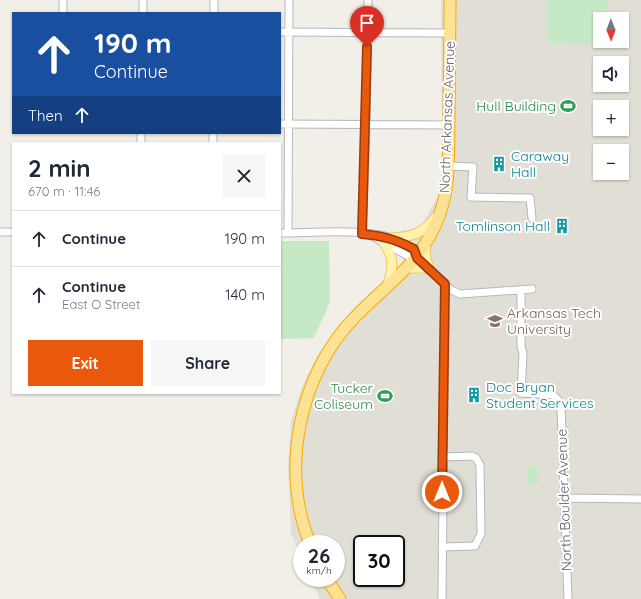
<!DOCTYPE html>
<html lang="en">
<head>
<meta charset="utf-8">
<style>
	body { margin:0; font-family:Quicksand,sans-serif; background:#f6f6f7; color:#1f2937; height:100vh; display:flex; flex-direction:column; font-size:15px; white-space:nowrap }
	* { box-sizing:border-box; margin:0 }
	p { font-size:13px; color:#747a83 }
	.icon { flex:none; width:22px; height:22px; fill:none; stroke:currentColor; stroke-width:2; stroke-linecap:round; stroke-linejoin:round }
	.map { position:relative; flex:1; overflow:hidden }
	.panel { position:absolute; left:12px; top:142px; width:269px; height:252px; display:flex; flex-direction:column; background:#fff; border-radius:0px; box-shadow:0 1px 3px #0004 }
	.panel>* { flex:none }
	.hud { position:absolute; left:12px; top:12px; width:269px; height:122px; border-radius:0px; box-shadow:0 1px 3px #0004; background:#1a4fa0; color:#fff; overflow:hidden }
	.needle { width:26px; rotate:179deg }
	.buttons { position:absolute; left:593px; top:12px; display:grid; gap:8px }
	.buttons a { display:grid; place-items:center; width:36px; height:36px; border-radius:0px; background:#fff; box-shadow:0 1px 3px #0004; font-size:20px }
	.speed { position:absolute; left:293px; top:535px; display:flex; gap:8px; font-size:20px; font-weight:700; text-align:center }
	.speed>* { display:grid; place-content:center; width:52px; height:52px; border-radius:50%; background:#fff; box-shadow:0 1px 3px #0004; line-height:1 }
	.speed small { font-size:10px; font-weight:400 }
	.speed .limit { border:2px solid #111; border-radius:6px; background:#fff; color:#111 }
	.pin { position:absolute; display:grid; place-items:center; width:34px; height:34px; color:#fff; margin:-41px -17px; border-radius:50% 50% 50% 0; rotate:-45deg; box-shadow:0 0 4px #0007 }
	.pin .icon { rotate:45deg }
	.me { position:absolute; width:44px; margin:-22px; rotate:0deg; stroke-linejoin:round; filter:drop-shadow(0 0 3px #0008) }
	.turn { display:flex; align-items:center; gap:14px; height:84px; padding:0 16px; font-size:18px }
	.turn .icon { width:52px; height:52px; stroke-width:2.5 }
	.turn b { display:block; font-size:28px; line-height:34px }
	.then { display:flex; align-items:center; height:38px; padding:0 16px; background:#0003; gap:8px; font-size:15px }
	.round { display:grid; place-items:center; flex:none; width:42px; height:42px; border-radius:0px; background:#f6f6f7 }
	.headline { display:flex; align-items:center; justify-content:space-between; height:68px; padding:0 16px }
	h1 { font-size:24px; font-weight:700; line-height:30px }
	.action { display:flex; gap:8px; margin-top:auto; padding:8px 16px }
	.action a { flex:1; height:46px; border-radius:0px; background:#ea580c; color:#fff; font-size:16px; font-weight:700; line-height:46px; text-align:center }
	.action a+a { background:#f6f6f7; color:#1f2937 }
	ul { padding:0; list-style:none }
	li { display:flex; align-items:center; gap:12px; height:56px; padding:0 16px; border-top:1px solid #e0e1e3 }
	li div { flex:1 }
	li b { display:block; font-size:15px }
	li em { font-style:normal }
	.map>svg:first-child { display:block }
	.education { fill:#e1ded6; fill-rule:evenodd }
	.pitch { fill:#c5e8c5 }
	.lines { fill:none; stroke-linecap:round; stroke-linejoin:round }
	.minor-casing { stroke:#b5b8bc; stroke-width:9 }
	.major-casing { stroke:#f2c960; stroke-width:11 }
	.highway-casing { stroke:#f9ab00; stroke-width:13 }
	.minor { stroke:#fff; stroke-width:7 }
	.major { stroke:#fff2af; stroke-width:9 }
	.highway { stroke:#fde293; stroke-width:11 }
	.route-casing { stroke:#983908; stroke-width:10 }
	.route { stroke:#ea580c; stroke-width:7 }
	.labels { text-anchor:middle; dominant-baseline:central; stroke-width:4; stroke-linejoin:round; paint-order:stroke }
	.leisure-label { font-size:14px; fill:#27864d; stroke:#fff; text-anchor:end }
	.street-label { font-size:14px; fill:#5f6368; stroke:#fff }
	.culture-label { font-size:14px; fill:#0d838f; stroke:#fff; text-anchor:start }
	.education-label { font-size:14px; fill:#785e54; stroke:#fff; text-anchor:start }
</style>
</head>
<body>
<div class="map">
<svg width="641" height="599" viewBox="0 0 641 599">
	<rect width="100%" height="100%" fill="#f1efe8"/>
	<path class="education" d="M441,0H641V599H320L310,578H336V544H302V559L291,533L288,466L291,421L303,384L320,351L402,263L442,188ZM600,19H622V41H600ZM600,63H622V85H600ZM600,107H622V129H600ZM600,151H622V173H600ZM362,544H396V578H362Z"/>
	<path class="pitch" d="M548,0H607V19H600V41H607V44L548,43Z
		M280,241H329L330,302L314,338L280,339Z
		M537,466L538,484H527V467Z"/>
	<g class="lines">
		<g class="minor-casing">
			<path id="minor" d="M63,0V13
				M143,13V0
				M214,13V0
				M280,32L450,33
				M280,124L449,125
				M141,133V143
				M213,143V133
				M449,166L473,167L471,197L530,198L532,218
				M0,232H13
				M280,233C313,233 361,228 392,238C400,241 407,245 414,249L417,258L445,284L442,599
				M288,233L289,0
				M362,234L366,125L368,0
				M370,235L408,256L417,258
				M445,284L451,290L460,294L532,289
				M521,290V347L523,353L521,393L553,395L560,402L561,407L568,599
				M564,498L641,499
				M442,547L475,546L481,534L480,465L476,458L472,456L442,457"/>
		</g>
		<g class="major-casing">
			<path id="major" d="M391,238C411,237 423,234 435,218
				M384,243C395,258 393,270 387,286
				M408,268H429L425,255L426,243"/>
		</g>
		<g class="highway-casing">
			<path id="highway" d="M310,544C280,469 299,374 355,317C389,282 421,264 439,216C451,185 448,153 449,121C449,80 450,40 450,0
				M326,578L340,599"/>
		</g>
		<use href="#minor" class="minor"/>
		<use href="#major" class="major"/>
		<use href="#highway" class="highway"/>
	</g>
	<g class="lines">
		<g class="route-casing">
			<path id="route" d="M367,47L362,234C383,236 395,239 414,249L417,258L445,284L442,492"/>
		</g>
		<use href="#route" class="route"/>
	</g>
	<defs>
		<g id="stadium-bare" transform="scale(1.2)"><path d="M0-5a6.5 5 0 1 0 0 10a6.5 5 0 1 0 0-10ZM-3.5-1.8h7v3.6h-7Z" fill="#2e9e5b" stroke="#fff" stroke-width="2.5" paint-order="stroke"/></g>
		<g id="building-bare" transform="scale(1.2)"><path d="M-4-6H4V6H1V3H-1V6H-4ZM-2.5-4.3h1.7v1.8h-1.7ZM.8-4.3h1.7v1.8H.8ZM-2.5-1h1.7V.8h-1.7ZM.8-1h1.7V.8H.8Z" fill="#0f9aa8" stroke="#fff" stroke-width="2.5" paint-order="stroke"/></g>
		<g id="university-bare" transform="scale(1.2)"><path d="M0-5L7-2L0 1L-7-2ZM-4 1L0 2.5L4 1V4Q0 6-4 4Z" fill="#8d6e63" stroke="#fff" stroke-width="2.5" paint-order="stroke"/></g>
	</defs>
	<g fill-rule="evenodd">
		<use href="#stadium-bare" x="568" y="106"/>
		<use href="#building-bare" x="499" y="164"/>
		<use href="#building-bare" x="562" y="226"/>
		<use href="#university-bare" x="495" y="321"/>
		<use href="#building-bare" x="474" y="395"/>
		<use href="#stadium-bare" x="385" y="396"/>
	</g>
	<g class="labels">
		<g class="leisure-label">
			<text x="556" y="106">Hull Building</text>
			<text x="373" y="388">Tucker<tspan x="373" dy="16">Coliseum</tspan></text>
		</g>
		<g class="street-label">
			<text transform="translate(447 117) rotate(-88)">North Arkansas Avenue</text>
			<text transform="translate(564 500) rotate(-92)">North Boulder Avenue</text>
		</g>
		<g class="culture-label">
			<text x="511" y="156">Caraway<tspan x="511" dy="16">Hall</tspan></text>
			<text x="550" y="226" text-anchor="end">Tomlinson Hall</text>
			<text x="486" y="387">Doc Bryan<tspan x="486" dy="16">Student Services</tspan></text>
		</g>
		<g class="education-label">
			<text x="507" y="313">Arkansas Tech<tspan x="507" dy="16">University</tspan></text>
		</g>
	</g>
</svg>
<div class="buttons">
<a><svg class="needle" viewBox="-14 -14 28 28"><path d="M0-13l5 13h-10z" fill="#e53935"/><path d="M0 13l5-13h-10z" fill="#747a83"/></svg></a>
<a><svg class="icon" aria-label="sound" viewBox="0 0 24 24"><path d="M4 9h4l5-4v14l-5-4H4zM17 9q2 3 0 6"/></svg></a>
<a>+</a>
<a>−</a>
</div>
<div class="speed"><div>26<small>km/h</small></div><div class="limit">30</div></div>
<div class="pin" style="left:367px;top:47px;background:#d93025"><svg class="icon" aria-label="arrive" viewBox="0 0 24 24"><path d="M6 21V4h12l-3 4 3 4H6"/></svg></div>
<svg class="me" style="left:442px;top:492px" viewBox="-20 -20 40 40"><circle r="17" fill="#ea580c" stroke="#fff" stroke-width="3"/><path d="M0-11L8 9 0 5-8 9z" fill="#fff"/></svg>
<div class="hud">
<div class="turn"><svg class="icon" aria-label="ahead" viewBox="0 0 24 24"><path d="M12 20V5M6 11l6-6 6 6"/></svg><div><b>190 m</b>Continue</div></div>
<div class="then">Then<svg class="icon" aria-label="ahead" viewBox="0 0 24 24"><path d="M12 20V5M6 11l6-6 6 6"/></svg></div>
</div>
<section class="panel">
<div class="headline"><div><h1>2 min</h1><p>670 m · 11:46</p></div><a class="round"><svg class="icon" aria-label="close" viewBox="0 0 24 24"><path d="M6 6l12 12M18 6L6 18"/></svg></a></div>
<ul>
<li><svg class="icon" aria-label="ahead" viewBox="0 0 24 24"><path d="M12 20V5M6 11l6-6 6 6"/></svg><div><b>Continue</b></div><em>190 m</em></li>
<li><svg class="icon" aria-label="ahead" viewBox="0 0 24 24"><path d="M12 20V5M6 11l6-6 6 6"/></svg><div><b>Continue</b><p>East O Street</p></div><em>140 m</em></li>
</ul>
<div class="action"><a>Exit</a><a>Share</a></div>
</section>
</div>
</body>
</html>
